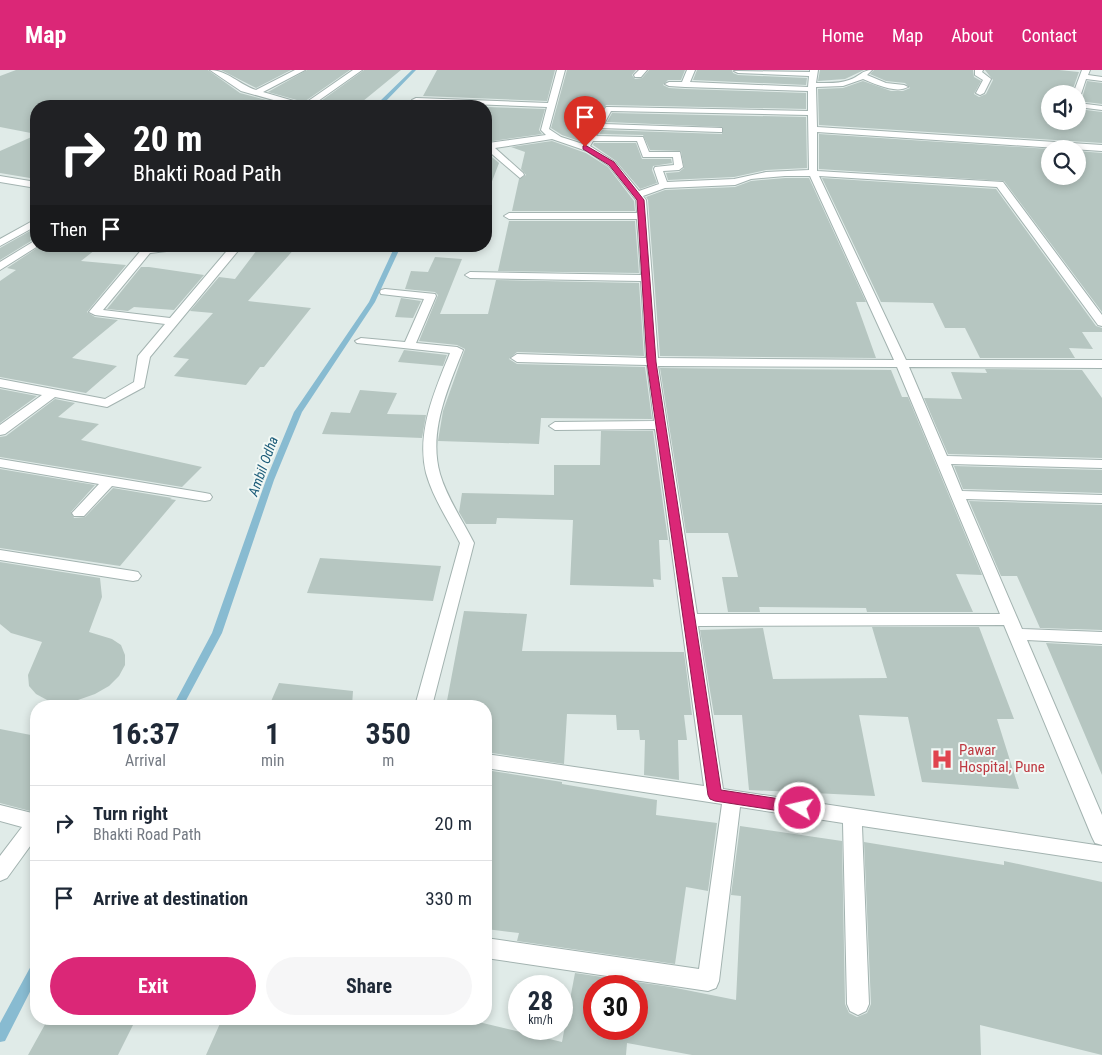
<!DOCTYPE html>
<html lang="en">
<head>
<meta charset="utf-8">
<style>
	body { margin:0; font-family:"Roboto Condensed",sans-serif; background:#f6f6f7; color:#1f2937; height:100vh; display:flex; flex-direction:column; font-size:19px; white-space:nowrap }
	* { box-sizing:border-box; margin:0 }
	p { font-size:16px; color:#747a83 }
	.icon { flex:none; width:28px; height:28px; fill:none; stroke:currentColor; stroke-width:2; stroke-linecap:round; stroke-linejoin:round }
	.map { position:relative; flex:1; overflow:hidden }
	.drawer { position:absolute; left:30px; top:630px; width:462px; height:325px; display:flex; flex-direction:column; background:#fff; border-radius:20px; box-shadow:0 2px 8px #0003 }
	.drawer>* { flex:none }
	.banner { position:absolute; left:30px; top:30px; width:462px; height:152px; border-radius:20px; box-shadow:0 2px 8px #0003; background:#202124; color:#fff; overflow:hidden }
	.fabs { position:absolute; left:1041px; top:15px; display:grid; gap:10px }
	.fabs a { display:grid; place-items:center; width:45px; height:45px; border-radius:50%; background:#fff; box-shadow:0 2px 8px #0003; font-size:25px }
	.speed { position:absolute; left:508px; top:905px; display:flex; gap:10px; font-size:25px; font-weight:700; text-align:center }
	.speed>* { display:grid; place-content:center; width:65px; height:65px; border-radius:50%; background:#fff; box-shadow:0 2px 8px #0003; line-height:1 }
	.speed small { font-size:12px; font-weight:400 }
	.speed .limit { border:8px solid #d22; background:#fff; color:#111 }
	.pin { position:absolute; display:grid; place-items:center; width:42px; height:42px; color:#fff; margin:-51px -21px; border-radius:50% 50% 50% 0; rotate:-45deg; box-shadow:0 0 5px #0007 }
	.pin .icon { rotate:45deg }
	.me { position:absolute; width:55px; margin:-28px; rotate:279deg; stroke-linejoin:round; filter:drop-shadow(0 0 4px #0008) }
	.turn { display:flex; align-items:center; gap:18px; height:105px; padding:0 20px; font-size:22px }
	.turn .icon { width:65px; height:65px; stroke-width:2.5 }
	.turn b { display:block; font-size:35px; line-height:42px }
	.then { display:flex; align-items:center; height:48px; padding:0 20px; background:#0003; gap:10px; font-size:19px }
	.eta { display:flex; justify-content:space-evenly; align-items:center; height:85px; text-align:center }
	.eta b { font-size:30px; font-weight:700; line-height:35px }
	.button { display:flex; gap:10px; margin-top:auto; padding:10px 20px }
	.button a { flex:1; height:58px; border-radius:30px; background:#db2777; color:#fff; font-size:20px; font-weight:700; line-height:58px; text-align:center }
	.button a+a { background:#f6f6f7; color:#1f2937 }
	ul { padding:0; list-style:none }
	li { display:flex; align-items:center; gap:15px; height:75px; padding:0 20px; border-top:1px solid #e0e1e3 }
	li div { flex:1 }
	li b { display:block; font-size:19px }
	li em { font-style:normal }
	header { display:flex; align-items:center; gap:30px; box-sizing:border-box; height:70px; padding:0 25px; background:#db2777; color:#fff }
	header strong { font-size:24px }
	nav { display:flex; gap:28px; margin-inline-start:auto; font-size:18px }
	.map>svg:first-child { display:block }
	.lines { fill:none; stroke-linecap:round; stroke-linejoin:round }
	.stream { fill:#88bbd1; fill-rule:evenodd }
	.building { fill:#b6c6c1; fill-rule:evenodd }
	.street-casing { stroke:#a3b3b0; stroke-width:2 }
	.street { fill:#fff; fill-rule:evenodd }
	.route { fill:#db2777; stroke:#8e194d }
	.labels { text-anchor:middle; dominant-baseline:central; stroke-width:4; stroke-linejoin:round; paint-order:stroke }
	.water-label { font-size:14px; font-style:italic; fill:#1b5b78; stroke:#f1f8f5 }
	.near-health-label { font-size:15px; fill:#be3a42; stroke:#f1f8f5; text-anchor:start }
</style>
</head>
<body>
<header>
<strong>Map</strong>
<nav><a>Home</a><a>Map</a><a>About</a><a>Contact</a></nav>
</header>
<div class="map">
<svg width="1102" height="985" viewBox="0 0 1102 985">
	<rect width="100%" height="100%" fill="#e0ebe8"/>
	<g class="lines">
		<path class="stream" d="M412,0H416L384,33L382,36H378L380,31Z
			M395,176H401L375,232L302,342L274,410L222,563L183,636H173L212,563L266,410L294,342L369,232Z
			M36,892V910L5,971L0,972V953L32,894Z"/>
	</g>
	<path class="building" d="M16,0H208L240,23L289,36H36V64L0,57V6Z
		M221,0H291L256,18Z
		M307,0H350L304,32L268,22Z
		M364,0H401L357,36H314Z
		M437,0H555L547,31L423,26Z
		M567,0H636L632,5L635,9L642,8L649,0H685L681,10H668L663,15L669,18L685,19L806,23V39L606,35L582,72L562,65L551,58Z
		M697,0H732L733,3L738,5L807,8L806,15L693,10Z
		M820,0H864L845,9L818,11Z
		M874,0H973L974,7L981,11L974,24L979,27L986,24L993,10L985,0H1059L1079,2L1071,24H1050V51H1078V39L1102,42V73L819,55L818,19L843,18L863,11L891,21H903L910,18L905,13L886,11L870,4Z
		M1087,11L1102,13V34L1078,31V28L1083,25Z
		M486,37L545,39L539,60L542,64L486,72Z
		M612,43L806,47L807,98L766,100L734,107L668,110L666,103L679,102L684,98L681,81L650,80L643,65L599,64L602,60L722,64L723,57L607,52Z
		M819,64L1050,79V106H1078V81L1102,83V242L1004,111L819,99Z
		M36,65V109L0,103V81Z
		M552,71L586,83L608,97L634,131L635,141H512L519,109L526,105L521,99L525,82L511,77Z
		M594,73H636L642,89H671L672,93L653,96L652,100L657,113L640,119L616,91L593,75Z
		M486,82L499,93L488,122H486Z
		M785,108H809L866,232H856L876,288L660,286L648,130L646,127L665,120L735,117L751,111Z
		M822,108L996,119L1096,256L1102,258V262H1082L1093,279L1069,278L1075,288H980L965,258H945L933,233L881,232Z
		M509,151H635L639,203L498,201Z
		M30,161L36,162V168L0,190V178Z
		M40,176H100L81,191L126,195L87,242L95,247L118,250L72,288L117,296L86,323L0,307V211L16,200L7,198Z
		M260,176H297L248,231L311,238L264,297H260L246,315L174,306L189,289L173,287L213,243L190,241L219,207L235,209Z
		M435,187L462,189L440,244H488L496,210L639,213L644,286L517,282L509,289L517,294L645,297L652,349L541,348L539,374L438,371L443,341L465,279L457,275L419,271L438,225L435,222L405,219L411,201L428,202Z
		M141,197H149L204,205L174,240L134,237L128,241L107,239Z
		M401,228L421,231L413,248L395,247Z
		M404,280L447,285L443,296L398,292Z
		M660,298L891,300L902,327H908L982,505L956,504L973,542H867L866,538L759,537L760,542H728L722,507H738L728,463H686Z
		M985,299L1082,300L1102,328V388L948,384L924,328L962,329L951,302L987,303Z
		M0,319L37,326L0,353Z
		M360,320L397,323L387,344L426,345L422,368L322,364L331,342L350,343Z
		M55,329L75,333L58,347L99,354L81,370L202,397L182,417L0,387V367L6,366Z
		M601,361H653L668,470H659L661,510L653,509L654,517L570,515L573,450L497,448L496,454H466L459,442L462,423L554,425V395H600Z
		M954,396L1102,400V423L963,419Z
		M0,399L95,415L71,442L74,448L85,447L113,418L172,428L170,429L176,430L120,496L0,478Z
		M969,431L1102,435V560L1040,558L1017,506H1001Z
		M320,488L441,496L433,531L307,523Z
		M0,492L100,508L102,527L89,562L112,569L121,575L125,585V595L119,606L109,616L95,624L78,630L62,632L47,630L36,624L29,616L28,605L42,572L11,563L0,554Z
		M464,541L527,544L522,581L684,582L692,645H684L687,670H678L679,710L644,705L645,670H640L639,660H617L616,645L567,644L564,694L486,682V636H446Z
		M872,557H979L1014,649H997L1019,719L922,712L908,647L859,645L875,726L749,720L742,645H714L700,560L763,558L773,609L887,608Z
		M1046,573L1102,576V705Z
		M279,613L353,621L352,636H269Z
		M0,659L36,666V732L30,741L0,733Z
		M486,700L562,712V714L657,730L656,745L717,753L708,821L686,817L675,894L517,871L519,863L486,859Z
		M740,756L842,771L845,934L849,943L857,947L867,943L871,934L864,772L1004,795V791L1102,812V985L980,955L981,985H692L627,973L626,985H206L222,949H466L562,972L575,903L671,917L736,930L741,826L731,825ZM594,916H636V959H594Z
		M48,949H136L118,985H28Z"/>
	<g class="lines">
		<g class="street-casing">
			<path id="street" d="M210,0C227,0 240,15 256,20L295,0H305L263,22L304,34L353,0H362L311,36H295L241,21Z
				M557,0H565L549,59L561,67L583,74L606,37H609L808,41V21L685,17L669,16L665,14L669,12H682L687,0H695L690,12L808,17L809,6L738,3L734,1L810,2V0H818L816,13C827,13 839,14 849,10C859,7 862,0 872,0L867,5L886,13L904,15L908,17C896,24 875,14 863,9L843,16L816,17L817,57L1102,75V81L817,62V101L1003,112L1102,245V256L1098,255L997,117L819,106L906,290H1102V298L909,297L947,386L1102,390V398L951,394L962,421L1102,425V433L966,429L1022,559L1102,562V574L1027,570L1102,745V775L1095,773L1092,767L1004,555L698,556L723,719L1102,776V792L862,756L869,934L866,941L858,945L850,941L847,934L843,753L740,737L719,911L716,918L708,921L486,888V868L699,899L722,734L486,698V684L704,716L655,359L555,360L549,356L555,352L654,351L647,295L517,292L511,288L517,284L646,288L641,211L470,208L465,205L470,202L641,205L637,149H509L504,146L509,143H637L636,130L609,96L587,81L552,69L495,78L523,103L524,105L520,108L486,79V74L488,73L546,65L541,60L547,37L416,32L412,30L416,28L548,33ZM611,41L808,45L809,100L766,102L734,109L667,112L663,101L679,100L683,97L680,82H649L643,67L596,66L601,58L719,62H722V58L604,54ZM593,71H637L643,87H673L674,95L655,97L654,99L659,114L639,121L615,92L590,76ZM785,106H810L894,290L658,288L646,130L643,126L665,118L735,115L751,109ZM658,296L897,297L1000,544H697Z
				M639,0H647L641,7H635L634,5Z
				M975,0H983L982,2L991,9L984,23L980,25L976,23L983,10L975,5Z
				M1082,0H1090L1088,5L1102,7V11L1086,9L1081,24L1078,26V24H1073Z
				M1078,33L1102,36V40L1078,37Z
				M0,106L36,112V118L0,112Z
				M36,149V156L0,176V169Z
				M36,170V176H38L0,200V192Z
				M154,176H188L183,179L150,183L103,240L170,248L231,176H242L150,287L144,317L107,337L55,327L5,364L0,365V355L42,325L0,317V309L105,329L134,312L138,286L165,254L95,245L89,242L143,178Z
				M385,219L435,224L436,226L416,273L457,277L463,280C448,318 428,362 440,404C447,428 463,451 474,473L432,636H415L460,473C448,450 433,428 426,403C416,362 435,320 450,283L357,273L355,271L361,268L405,272L424,229L381,224L380,222L381,220Z
				M0,389L205,423L210,424L212,427L210,430L205,431L112,416L84,446H74L72,443L99,414L0,397Z
				M0,480L133,501L138,502L141,506L138,510L133,511L0,490Z
				M0,735L36,744V768L7,808L0,811V786L22,757L0,751Z"/>
		</g>
		<use href="#street" class="street"/>
	</g>
	<path class="route" d="M585,75L614,92L644,130L656,292L721,720L800,732L805,733L807,738L805,742L800,744L715,731L710,729L708,725L647,292L637,130L609,95L583,79V76Z"/>
	<defs>
		<g id="hospital-bare" transform="scale(1.725)"><path d="M-5-5h3v3.5h4V-5h3V5h-3V1.5h-4V5h-3Z" fill="#e0444e" stroke="#f1f8f5" stroke-width="2.5" paint-order="stroke"/></g>
	</defs>
	<g fill-rule="evenodd">
		<use href="#hospital-bare" x="942" y="689"/>
	</g>
	<g class="labels">
		<g class="water-label">
			<text transform="translate(263 396) rotate(-70)">Ambil Odha</text>
		</g>
		<g class="near-health-label">
			<text x="959" y="680">Pawar<tspan x="959" dy="17">Hospital, Pune</tspan></text>
		</g>
	</g>
</svg>
<div class="fabs">
<a><svg class="icon" aria-label="sound" viewBox="0 0 24 24"><path d="M4 9h4l5-4v14l-5-4H4zM17 9q2 3 0 6"/></svg></a>
<a><svg class="icon" aria-label="search" viewBox="0 0 24 24"><circle cx="10" cy="10" r="6"/><path d="M15 15l6 6"/></svg></a>
</div>
<div class="speed"><div>28<small>km/h</small></div><div class="limit">30</div></div>
<div class="pin" style="left:585px;top:77px;background:#d93025"><svg class="icon" aria-label="arrive" viewBox="0 0 24 24"><path d="M6 21V4h12l-3 4 3 4H6"/></svg></div>
<svg class="me" style="left:800px;top:738px" viewBox="-20 -20 40 40"><circle r="17" fill="#db2777" stroke="#fff" stroke-width="3"/><path d="M0-11L8 9 0 5-8 9z" fill="#fff"/></svg>
<div class="banner">
<div class="turn"><svg class="icon" aria-label="right" viewBox="0 0 24 24"><path d="M7 20v-9h11M14 6l5 5-5 5"/></svg><div><b>20 m</b>Bhakti Road Path</div></div>
<div class="then">Then<svg class="icon" aria-label="arrive" viewBox="0 0 24 24"><path d="M6 21V4h12l-3 4 3 4H6"/></svg></div>
</div>
<section class="drawer">
<div class="eta">
<div><b>16:37</b><p>Arrival</p></div>
<div><b>1</b><p>min</p></div>
<div><b>350</b><p>m</p></div>
</div>
<ul>
<li><svg class="icon" aria-label="right" viewBox="0 0 24 24"><path d="M7 20v-9h11M14 6l5 5-5 5"/></svg><div><b>Turn right</b><p>Bhakti Road Path</p></div><em>20 m</em></li>
<li><svg class="icon" aria-label="arrive" viewBox="0 0 24 24"><path d="M6 21V4h12l-3 4 3 4H6"/></svg><div><b>Arrive at destination</b></div><em>330 m</em></li>
</ul>
<div class="button"><a>Exit</a><a>Share</a></div>
</section>
</div>
</body>
</html>
